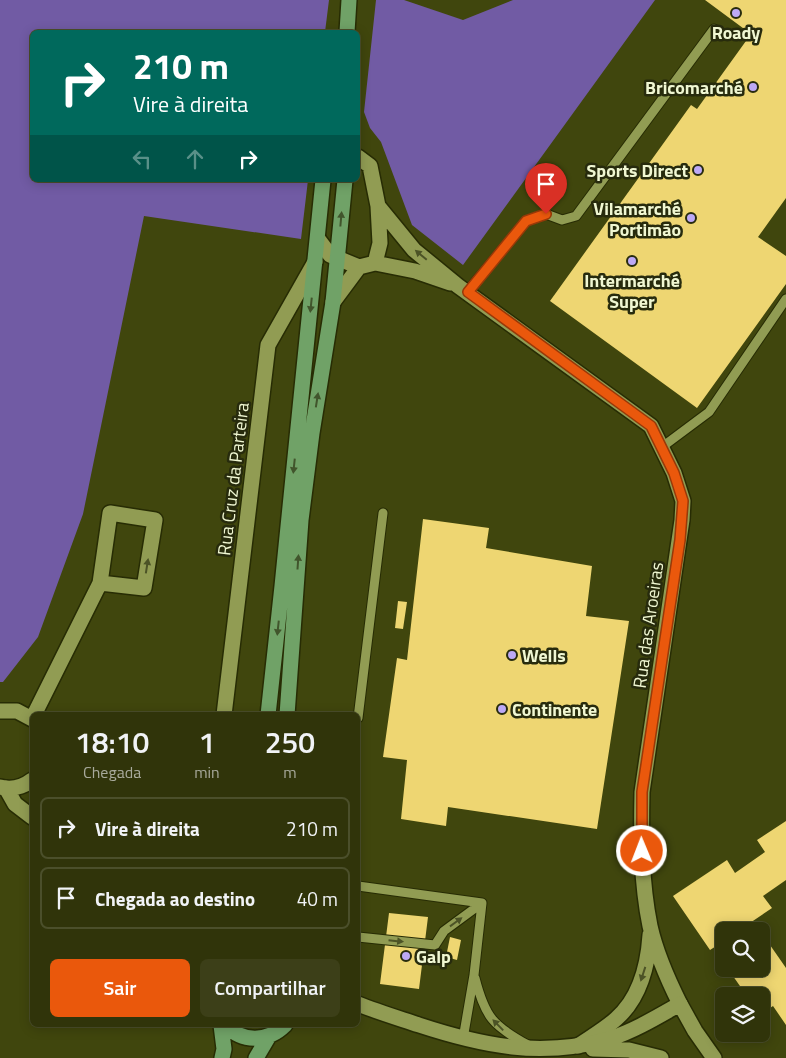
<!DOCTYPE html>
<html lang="pt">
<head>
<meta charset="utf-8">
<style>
	body { margin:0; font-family:"Titillium Web",sans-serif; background:#3c3f18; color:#f1f3f6; height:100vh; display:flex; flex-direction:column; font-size:19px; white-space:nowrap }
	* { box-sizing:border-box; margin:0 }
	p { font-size:16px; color:#a8aa9c }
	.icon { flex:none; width:28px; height:28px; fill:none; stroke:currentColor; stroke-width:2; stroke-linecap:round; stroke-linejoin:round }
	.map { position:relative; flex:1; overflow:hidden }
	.details { position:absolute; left:30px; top:712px; width:330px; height:315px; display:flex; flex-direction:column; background:#30340a; border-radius:8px; box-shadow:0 2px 12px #0003,0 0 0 1px #4b4f2b }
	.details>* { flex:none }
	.guide { position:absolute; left:30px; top:30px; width:330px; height:152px; border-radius:8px; box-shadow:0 2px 12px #0003,0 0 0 1px #4b4f2b; background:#00695c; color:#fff; overflow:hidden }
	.fabs { position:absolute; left:715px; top:922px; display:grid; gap:10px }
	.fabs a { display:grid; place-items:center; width:55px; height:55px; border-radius:8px; background:#30340a; box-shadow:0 2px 12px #0003,0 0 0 1px #4b4f2b; font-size:25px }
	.pin { position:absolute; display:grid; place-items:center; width:42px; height:42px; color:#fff; margin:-51px -21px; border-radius:50% 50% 50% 0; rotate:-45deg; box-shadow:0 0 5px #0007 }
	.pin .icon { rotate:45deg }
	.me { position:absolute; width:55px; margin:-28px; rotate:359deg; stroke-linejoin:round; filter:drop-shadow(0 0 4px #0008) }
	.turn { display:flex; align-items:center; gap:18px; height:105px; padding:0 20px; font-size:22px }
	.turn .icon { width:65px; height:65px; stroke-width:2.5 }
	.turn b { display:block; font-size:35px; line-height:42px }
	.lanes { display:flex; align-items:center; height:48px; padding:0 20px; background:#0003; justify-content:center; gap:25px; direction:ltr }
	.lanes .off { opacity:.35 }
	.eta { display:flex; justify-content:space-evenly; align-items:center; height:85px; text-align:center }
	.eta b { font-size:30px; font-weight:600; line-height:35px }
	.primary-button { display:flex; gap:10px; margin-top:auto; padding:10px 20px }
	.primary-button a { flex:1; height:58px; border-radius:8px; background:#ea580c; color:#fff; font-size:20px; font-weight:600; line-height:58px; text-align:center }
	.primary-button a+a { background:#3c3f18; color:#f1f3f6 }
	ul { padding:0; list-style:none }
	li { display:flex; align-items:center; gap:15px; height:62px; margin:0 10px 8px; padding:0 10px; border:2px solid #4b4f2b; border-radius:8px }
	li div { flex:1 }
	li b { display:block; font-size:19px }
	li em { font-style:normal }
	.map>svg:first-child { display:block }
	.green { fill:#715ba4 }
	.building { fill:#eed672 }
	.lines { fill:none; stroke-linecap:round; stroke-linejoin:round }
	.service-casing { stroke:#272c04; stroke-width:11 }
	.minor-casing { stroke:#272c04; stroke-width:18 }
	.tertiary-casing { stroke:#272c04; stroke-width:18 }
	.secondary-casing { stroke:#272c04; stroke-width:18 }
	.service { stroke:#919c53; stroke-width:9 }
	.minor { stroke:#919c53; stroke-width:15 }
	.tertiary { stroke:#919c53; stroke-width:15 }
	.secondary { stroke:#70a267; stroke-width:15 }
	.oneway { fill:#41552c }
	.oneway2 { fill:#4c5326 }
	.route-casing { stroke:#983908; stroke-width:12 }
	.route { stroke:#ea580c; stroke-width:9 }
	.poi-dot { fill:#bda9f5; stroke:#272b0d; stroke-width:2 }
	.labels { text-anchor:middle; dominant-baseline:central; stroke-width:5; stroke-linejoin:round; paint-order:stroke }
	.poi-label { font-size:18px; font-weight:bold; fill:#f0f7d2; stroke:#272b0d; text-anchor:end }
	.street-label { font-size:18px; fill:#f0f7d2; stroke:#272b0d }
</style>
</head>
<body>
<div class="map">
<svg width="786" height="1058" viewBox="0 0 786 1058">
	<rect width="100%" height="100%" fill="#40460d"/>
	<path class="green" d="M0,0H329L325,32H32V180H308L301,239L144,216L83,514L38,637L3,682H0Z
		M376,0H404L463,20L513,0H655L463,265L412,225L381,142L370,128L364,112Z"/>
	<path class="building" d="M705,0H786V198L758,237L786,256V284L697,408L550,301L691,105L697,109L751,34Z
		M423,519L489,528L486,548L592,566L586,616L629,621L597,829L448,807L446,826L401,819L407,760L383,757L397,658L407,660Z
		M398,601L407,602L403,629L395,628Z
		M786,821V880L763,896L772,908L738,931H724V941L710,950L673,896L727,860L735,873L765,852L757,840Z
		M389,913L428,917L419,989L380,984Z
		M761,932L786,968V1025L773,1006L761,1014V996H747L728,969H761Z
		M450,937L461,940L457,960L446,957Z"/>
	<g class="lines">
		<g class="service-casing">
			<path id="service" d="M467,292L526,221L546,214L562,220L576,216L714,29
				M662,447L709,412L786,299
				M358,718L383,513
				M358,886L482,903L474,975L463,1039
				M358,937L435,945L444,931L482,903
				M475,978C485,1017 493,1026 528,1045"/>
		</g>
		<g class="minor-casing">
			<path id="minor" d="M358,157L370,166L378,206L380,243L375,263
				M378,206L414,250L458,286L651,426L674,473L683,501L682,520L642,792C641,837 641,882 650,926C656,953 668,980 680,1004
				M318,239L330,255L359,267
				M333,302L359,267L375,263L415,271L450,283
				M0,711H17L32,719
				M34,715L100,583L110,513L155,520L144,588L100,583
				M224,715L268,345L315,262
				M0,787C11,790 23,787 32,780
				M6,788L15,804L32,817
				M578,1046C591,1037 605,1029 616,1019C640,998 648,965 650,935"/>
		</g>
		<g class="tertiary-casing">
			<path id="tertiary" d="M358,1004C378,1012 398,1018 419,1025C483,1046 541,1058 609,1039C634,1031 657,1017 680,1004L695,1031L714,1058
				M593,1049L629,1050L661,1058"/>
		</g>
		<g class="secondary-casing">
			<path id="secondary" d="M347,32L349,0
				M268,715L282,586L323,180
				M287,715L301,520L312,433L333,302L345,180
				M221,1025L224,1049L222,1058
				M226,1025C242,1043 268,1042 285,1025
				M256,1058L269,1036"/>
		</g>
		<use href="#service" class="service"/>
		<use href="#minor" class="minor"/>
		<use href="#tertiary" class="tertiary"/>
		<use href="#secondary" class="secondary"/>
	</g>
	<defs><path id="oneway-solid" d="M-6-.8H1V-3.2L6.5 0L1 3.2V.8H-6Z" transform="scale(1.25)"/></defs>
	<g class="oneway">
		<use href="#oneway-solid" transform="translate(341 219) rotate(-85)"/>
		<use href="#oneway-solid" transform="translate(311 305) rotate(96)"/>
		<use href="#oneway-solid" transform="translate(317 400) rotate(-81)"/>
		<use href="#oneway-solid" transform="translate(294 466) rotate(96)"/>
		<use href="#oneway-solid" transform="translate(298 562) rotate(-86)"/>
		<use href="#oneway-solid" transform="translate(278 628) rotate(96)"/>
	</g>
	<g class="oneway2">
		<use href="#oneway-solid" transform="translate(421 255) rotate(-140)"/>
		<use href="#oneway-solid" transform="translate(147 566) rotate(-81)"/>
		<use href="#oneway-solid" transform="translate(456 922) rotate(-36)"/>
		<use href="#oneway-solid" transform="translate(396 941) rotate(6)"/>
		<use href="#oneway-solid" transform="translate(643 974) rotate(108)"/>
		<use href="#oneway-solid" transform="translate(498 1025) rotate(-134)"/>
	</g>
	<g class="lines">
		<g class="route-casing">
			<path id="route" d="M546,214L526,221L468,292L651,426L674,473L683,501L680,540L642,792V851"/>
		</g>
		<use href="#route" class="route"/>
	</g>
	<g class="poi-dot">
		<circle cx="736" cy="13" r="5"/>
		<circle cx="753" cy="87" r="5"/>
		<circle cx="698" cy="170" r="5"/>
		<circle cx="691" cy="218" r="5"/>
		<circle cx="632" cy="261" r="5"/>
		<circle cx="512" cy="655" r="5"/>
		<circle cx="502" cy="709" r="5"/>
		<circle cx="406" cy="956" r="5"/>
	</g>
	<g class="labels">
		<g class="poi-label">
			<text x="736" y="32" text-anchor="middle">Roady</text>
			<text x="743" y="87">Bricomarché</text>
			<text x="688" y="170">Sports Direct</text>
			<text x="681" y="208">Vilamarché<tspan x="681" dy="21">Portimão</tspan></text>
			<text x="632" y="280" text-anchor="middle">Intermarché<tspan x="632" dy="21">Super</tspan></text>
			<text x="522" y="655" text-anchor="start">Wells</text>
			<text x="512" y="709" text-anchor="start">Continente</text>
			<text x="416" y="956" text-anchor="start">Galp</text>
		</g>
		<g class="street-label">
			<text transform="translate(233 479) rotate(-83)">Rua Cruz da Parteira</text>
			<text transform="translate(648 625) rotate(-82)">Rua das Aroeiras</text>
		</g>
	</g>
</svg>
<div class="fabs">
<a><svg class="icon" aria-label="search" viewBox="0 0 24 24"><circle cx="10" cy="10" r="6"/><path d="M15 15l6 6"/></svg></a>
<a><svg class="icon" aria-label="layers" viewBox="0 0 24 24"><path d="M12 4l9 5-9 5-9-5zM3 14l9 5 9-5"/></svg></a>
</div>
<div class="pin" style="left:546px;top:214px;background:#d93025"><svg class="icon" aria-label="arrive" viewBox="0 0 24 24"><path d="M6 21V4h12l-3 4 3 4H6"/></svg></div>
<svg class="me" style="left:642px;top:851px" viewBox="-20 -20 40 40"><circle r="17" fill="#ea580c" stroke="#fff" stroke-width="3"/><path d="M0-11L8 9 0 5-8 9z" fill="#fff"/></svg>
<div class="guide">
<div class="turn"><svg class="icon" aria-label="right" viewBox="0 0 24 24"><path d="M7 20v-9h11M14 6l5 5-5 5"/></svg><div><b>210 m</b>Vire à direita</div></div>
<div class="lanes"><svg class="icon off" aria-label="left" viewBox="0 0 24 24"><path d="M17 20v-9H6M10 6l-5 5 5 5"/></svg><svg class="icon off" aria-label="ahead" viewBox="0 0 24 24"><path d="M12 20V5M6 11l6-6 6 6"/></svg><svg class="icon" aria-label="right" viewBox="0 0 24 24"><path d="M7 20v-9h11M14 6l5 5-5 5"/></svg></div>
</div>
<section class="details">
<div class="eta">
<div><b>18:10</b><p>Chegada</p></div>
<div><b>1</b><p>min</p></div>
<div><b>250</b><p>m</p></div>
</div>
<ul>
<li><svg class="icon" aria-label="right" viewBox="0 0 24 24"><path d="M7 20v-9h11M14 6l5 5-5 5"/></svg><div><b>Vire à direita</b></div><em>210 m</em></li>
<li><svg class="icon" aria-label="arrive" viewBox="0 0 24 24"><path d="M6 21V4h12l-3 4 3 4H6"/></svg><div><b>Chegada ao destino</b></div><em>40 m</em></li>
</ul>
<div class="primary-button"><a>Sair</a><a>Compartilhar</a></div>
</section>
</div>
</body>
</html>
